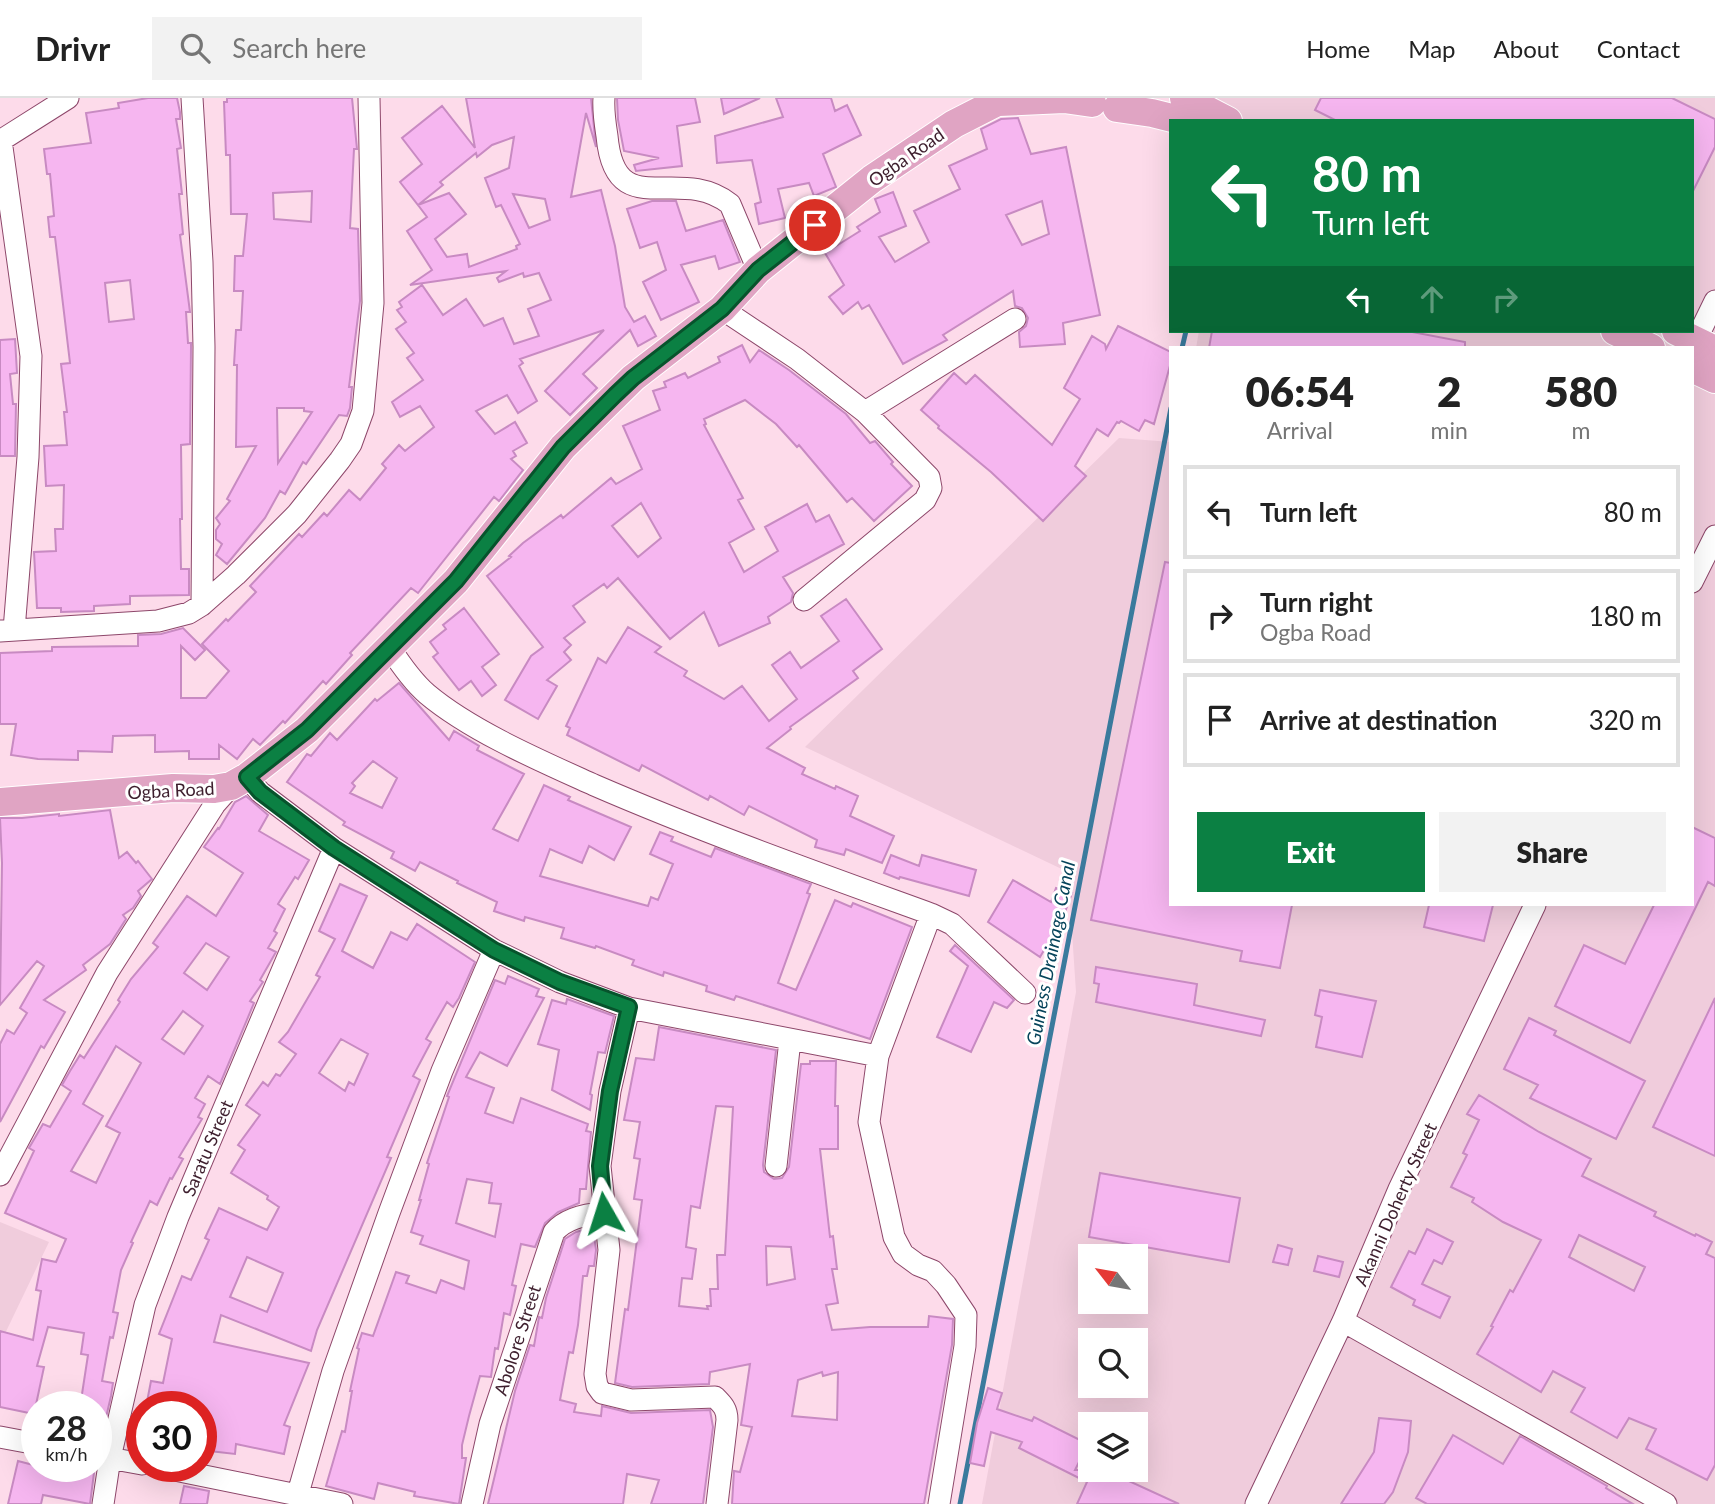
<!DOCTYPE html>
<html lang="en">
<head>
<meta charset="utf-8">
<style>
	body { margin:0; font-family:Lato,sans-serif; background:#f2f2f2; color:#222; height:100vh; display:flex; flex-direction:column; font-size:26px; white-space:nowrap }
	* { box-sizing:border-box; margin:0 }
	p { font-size:23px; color:#767676 }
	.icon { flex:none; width:38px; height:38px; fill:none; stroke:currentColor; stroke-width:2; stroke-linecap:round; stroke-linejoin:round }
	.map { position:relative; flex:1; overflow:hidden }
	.drawer { position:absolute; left:1169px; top:248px; width:525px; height:560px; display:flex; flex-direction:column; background:#fff; border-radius:0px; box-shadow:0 7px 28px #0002 }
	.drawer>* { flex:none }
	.top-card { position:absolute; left:1169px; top:21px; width:525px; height:214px; border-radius:0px; box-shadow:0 7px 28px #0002; background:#0b8043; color:#fff; overflow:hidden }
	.needle { width:46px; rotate:301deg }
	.buttons { position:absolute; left:1078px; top:1146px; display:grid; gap:14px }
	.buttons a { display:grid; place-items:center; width:70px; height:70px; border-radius:0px; background:#fff; box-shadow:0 7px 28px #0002; font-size:35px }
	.speed { position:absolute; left:21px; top:1293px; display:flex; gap:14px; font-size:35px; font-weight:700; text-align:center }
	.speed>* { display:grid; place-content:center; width:91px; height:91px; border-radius:50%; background:#fff; box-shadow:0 7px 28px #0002; line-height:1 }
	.speed small { font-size:18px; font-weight:400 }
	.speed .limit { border:10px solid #d22; background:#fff; color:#111 }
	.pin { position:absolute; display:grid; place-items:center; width:60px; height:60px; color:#fff; margin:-30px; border:4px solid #fff; border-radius:50%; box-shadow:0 2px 7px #0007 }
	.me { position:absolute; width:77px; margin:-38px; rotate:354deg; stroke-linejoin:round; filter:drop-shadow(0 0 5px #0008) }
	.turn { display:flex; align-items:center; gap:24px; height:147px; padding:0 28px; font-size:32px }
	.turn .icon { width:91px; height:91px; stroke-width:2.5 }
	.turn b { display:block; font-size:49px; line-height:60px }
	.lanes { display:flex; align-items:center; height:66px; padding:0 28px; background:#0003; justify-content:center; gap:35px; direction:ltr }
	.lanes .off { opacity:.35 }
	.eta { display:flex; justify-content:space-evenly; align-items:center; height:119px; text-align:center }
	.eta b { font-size:42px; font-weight:800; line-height:49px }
	.cta { display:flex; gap:14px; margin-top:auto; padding:14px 28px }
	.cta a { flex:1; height:80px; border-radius:0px; background:#0b8043; color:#fff; font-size:28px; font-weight:800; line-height:80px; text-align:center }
	.cta a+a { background:#f2f2f2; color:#222 }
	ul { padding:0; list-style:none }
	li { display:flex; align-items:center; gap:21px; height:94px; margin:0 14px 10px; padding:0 14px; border:4px solid #e0e0e0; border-radius:0px }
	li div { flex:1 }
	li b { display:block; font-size:26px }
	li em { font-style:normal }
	header { display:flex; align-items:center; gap:42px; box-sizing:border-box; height:98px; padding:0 35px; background:#fff; border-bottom:2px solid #e0e0e0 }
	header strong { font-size:33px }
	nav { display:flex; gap:38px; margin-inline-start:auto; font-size:24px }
	.search { width:490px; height:63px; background:#f2f2f2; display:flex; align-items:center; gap:18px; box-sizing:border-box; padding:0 24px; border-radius:0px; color:#767676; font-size:26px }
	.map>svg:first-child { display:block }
	.built { fill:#f0ccdc; fill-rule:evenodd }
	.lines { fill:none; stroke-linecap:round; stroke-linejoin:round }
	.stream { stroke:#3a7a9d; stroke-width:5 }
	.building { fill:#f6b6f0; stroke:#c88ac2; stroke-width:2; fill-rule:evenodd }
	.minor-casing { stroke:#8d476a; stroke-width:23 }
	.major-casing { stroke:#fff; stroke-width:30 }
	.minor { stroke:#fff; stroke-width:21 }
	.major { stroke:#e0a4c3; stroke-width:28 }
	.route-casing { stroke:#07532c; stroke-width:18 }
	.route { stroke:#0b8043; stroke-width:12 }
	.labels { text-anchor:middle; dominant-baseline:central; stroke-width:6; stroke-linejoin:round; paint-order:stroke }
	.street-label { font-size:18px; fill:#3d1e2d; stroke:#fff }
	.water-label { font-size:19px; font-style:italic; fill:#05435a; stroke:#fff }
</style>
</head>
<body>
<header>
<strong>Drivr</strong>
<div class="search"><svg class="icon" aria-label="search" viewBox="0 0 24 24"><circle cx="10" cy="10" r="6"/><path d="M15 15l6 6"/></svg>Search here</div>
<nav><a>Home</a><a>Map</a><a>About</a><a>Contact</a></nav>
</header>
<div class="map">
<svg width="1715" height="1406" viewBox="0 0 1715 1406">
	<rect width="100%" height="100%" fill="#fddbea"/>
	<path class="built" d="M1203,0H1715V1406H982L1076,894L1068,774L805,649L1119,340L1171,344V807H1692V250H1196L1199,233H1692V23H1207ZM1090,1158H1136V1204H1090ZM1090,1242H1136V1288H1090ZM1090,1326H1136V1372H1090Z
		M0,1124L49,1144L0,1246Z"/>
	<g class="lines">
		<path class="stream" d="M1182,250L1186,233
			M960,1406L1171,310"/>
	</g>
	<path class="building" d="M148,0H177L180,14V21H176L181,50L177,51L182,96H179L183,136L180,137L190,214H186L188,245H191V249L190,346L181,347L182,421H180L181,471H189V497L130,498V506L94,508V513L61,514V510H37L34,454L56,453L55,431H63L64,387L46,388L44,348L67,347L64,314H67L61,266L70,265L55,139H50L48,119L54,118L50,76H47L44,51L91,45L86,15L119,10L118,5ZM130,182L134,221L109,224L105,185Z
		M227,0H352L357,51H354L350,130L358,131L360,203L349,289H352L350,310L347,318L339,317L306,366L303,364L285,396L280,393L265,420L227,466L216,457L222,446L216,441V432L220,426L216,420L230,403L227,401L256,348L236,349L237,267H234L236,232H241L243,193H234L235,158H243L247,116H231L230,57H226L224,4H227ZM312,93L311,124L274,121L273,95ZM277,310H304V313L312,314L278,365Z
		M466,0H591L596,49L586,15L571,99L601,92L615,148L625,209L634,224L645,218L656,238L638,248L630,232L583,276L597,290L570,317L545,293L604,232L520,261L523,265L519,268L537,303L518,315L507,297L476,313L495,336L515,324L527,345L513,353L516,358L511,361L523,372L499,403L494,399L418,495L411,490L350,555L352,557L326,586L323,583L285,625L283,623L260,647L253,641L237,661L219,647V661H189V653L155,654V637L113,638L112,654L78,653V662L38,661L11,657L16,626H0V555L52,553V549L138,548V537L161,536L183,530L205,552L195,562L181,548V600H206L229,573L202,546L226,521L228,523L256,494L250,488L299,436L302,439L324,415L327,418L349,392L360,402L386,370L382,366L399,347L405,353L434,329L420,308L400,319L392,304L423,282L407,260L414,255L396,231L406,224L397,212L402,209L399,204L422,187L443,217L466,201L484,228L503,220L514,246L539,238L528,211L551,202L539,175L524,179L523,175L499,184L497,180L506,173L410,187L432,172L407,133L427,119L418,107L449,95L466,116L435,141L447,159L467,156L469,169L517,151L516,148L520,146L501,107L496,109L485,80L509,70L514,39L492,47L477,59L476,55L440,84L443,87L418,107L400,84L422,66L402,40L442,8L475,50ZM513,96L545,101L550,122L529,130Z
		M617,0H695L700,24L677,28L682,68L636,73L634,67L659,60L624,53L618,22Z
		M721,0H760L724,16Z
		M776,0H831L835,13L847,7L861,37L823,56L836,89L814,98L809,85L778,91L785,120L759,126L755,106L761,104L752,62L717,65L715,38L783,19Z
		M1321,0H1672L1715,21V49L1692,95V23H1337L1315,12Z
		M1018,20L1031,56L1066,49L1100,217L1063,225L1065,246L1020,249L1019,234L1026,228L1028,220L1022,210L1015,208L1013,193L943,237L947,242L903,266L869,207L862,211L858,204L843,216L829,199L844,187L825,155L860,133L857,129L880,114L875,101L893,94L906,128L879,139L895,164L929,144L914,113L960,91L949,68L987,51L981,31L1001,21ZM1042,103L1049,136L1022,147L1006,117Z
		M652,103H676L686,133L723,122L740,164L719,171L715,158L681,167L699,204L661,222L643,184L666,172L657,144L640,150L627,111Z
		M1118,228L1171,254V264L1154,326L1145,322L1139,333L1121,323L1119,325L1117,324L1108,338L1097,331L1075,368L1086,378L1043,423L991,374L938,330L939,328L921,312L954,275L966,286L975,277L1052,347L1080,301L1064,290L1092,238L1105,246L1106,251Z
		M1212,233H1407L1465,244V250H1209Z
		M15,241L17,275L10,276L13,306H16L15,358H0V242Z
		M742,247L750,264L759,252L789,272L846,316L870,345L875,343L893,364L891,366L912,388L874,423L852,400L847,404L799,347L797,349L776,326L745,302L704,321L706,326L704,327L743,400L738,402L754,431L729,445L744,474L778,453L765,429L807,406L816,424L829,417L844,446L783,479L793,495L791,504L768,519L770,525L719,548L704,514L670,541L618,480L607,490L604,486L573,508L585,524L564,540L571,547L564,554L571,562L547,582L557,588L538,621L505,602L531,558L543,549L487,478L511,459L509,458L523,445L561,417L563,420L611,380L616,386L642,371L623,328L660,312L653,293L666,289L664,284L685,275L688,280L720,264L718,259ZM641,405L661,440L638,459L612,428Z
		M1165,464L1171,465V807H1292L1280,870L1240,863L1242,853L1091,822Z
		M846,501L882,551L853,573L858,580L790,629L791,631L767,650L805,670L802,676L835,691L836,688L858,698L850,718L894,738L882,765L846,751L844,757L815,749L817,742L749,708L744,717L710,698L708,702L642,667L639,673L567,637L570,630L566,628L598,560L606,565L628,529L661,549L655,554L687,573L684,578L724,601L742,588L769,623L797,601L772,567L790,554L801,570L839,543L821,518Z
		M464,510L499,556L482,569L496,587L482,598L471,583L459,592L433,559L438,555L430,544L446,531L443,527Z
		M399,585L449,642L454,633L479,648L477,652L524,676L493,731L518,743L544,687L570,699L568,702L631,729L614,762L589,748L582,765L550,751L540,778L648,808L651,799L658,802L673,766L650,756L660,734L673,739L671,743L711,759L715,750L811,786L807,795L810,796L778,885L796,892L835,802L851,809L853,805L912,829L870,941L736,898L734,902L706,893L707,888L664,874L663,878L632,867L634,862L596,848L595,850L561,840L564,830L525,819L524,823L494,813L497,804L457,785L458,783L420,764L415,773L391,760L394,754L343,727L345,724L287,684L307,656L311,658L330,635L337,642L375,601L377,603ZM373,663L397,680L382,710L350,695L355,688L352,685Z
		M246,698L268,717L259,733L309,762L298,781L295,779L278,806L285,811L274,833L277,835L268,850L276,854L260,882L263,884L250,903L254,905L220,986L208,978L195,1000L205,1006L198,1019L202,1021L179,1059L183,1061L172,1081L170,1080L157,1107L150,1103L131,1144L133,1145L121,1172L113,1214L118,1215L113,1240L110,1239L102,1283L113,1285L111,1298L101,1341H96V1309H80L88,1257L81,1256L84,1235L48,1229L37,1268L44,1269L34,1316L0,1309V1233L33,1242L41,1193L36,1192L42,1161L56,1164L66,1141L5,1115L34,1053L29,1050L43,1026L50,1029L71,993L62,987L70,973L80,957L84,960L120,904L118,902L131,881L158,849L153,845L187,798L216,818L243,775L204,749L218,730L219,731L235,704ZM206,845L229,859L207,892L184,875ZM183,913L203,928L184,956L162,941ZM116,948L141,965L106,1028L120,1035L96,1085L71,1073L103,1018L83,1006Z
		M110,712L119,760L127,754L136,765L138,763L152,781L138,793L141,798L133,810L123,817L126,821L110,846L83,867L86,872L44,902L65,914L44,950L41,948L0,1024V946L7,932L14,936L27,915L20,910L44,868L37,863L0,907L2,765L0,720H22L59,716V718Z
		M1692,729L1715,740V788L1708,784L1630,945L1555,908L1584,847L1625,866L1654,807H1692Z
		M891,757L919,768L922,757L976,772L969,798L900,779L899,781L884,775Z
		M1013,782L1051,804L1056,790L1072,795L1054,844L1050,842L1040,859L988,824Z
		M340,786L367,798L342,853L373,870L391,834L407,842L417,826L475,864L459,900L453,909L447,904L426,941L431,944L413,978L420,982L387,1059L391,1060L317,1232L311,1253L221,1217L214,1244L309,1265L284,1327L290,1329L284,1356L236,1346L235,1356L201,1352V1309H146L151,1283L163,1285L172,1241L159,1236L182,1178L191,1182L209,1142L205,1140L219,1110L267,1132L279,1109L267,1101L268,1098L231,1075L245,1052L238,1047L260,1017L246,1007L263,984L268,988L276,976L280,978L296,956L279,944L288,934L320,879L316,877L335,841L319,833ZM341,941L368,956L354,987L349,984L345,993L319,975ZM247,1159L283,1175L267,1214L230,1199Z
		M1429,807H1493L1484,843L1424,829Z
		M955,847L1014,902L1007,910L994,904L971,954L937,939L968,868L950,853Z
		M1096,869L1197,886L1194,907L1265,922L1261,938L1096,904L1099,886L1094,885Z
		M508,878L539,891L536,898L544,900L507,968L480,954L466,979L494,990L485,1015L513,1025L521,1000L588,1026L586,1033L591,1034L586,1091H580L579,1105L558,1114L545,1125L535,1149L521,1146L512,1187L516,1188L510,1217L504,1215L498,1251L495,1250L491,1279L480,1278L469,1318L462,1347V1360H466L459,1406L414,1398L415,1394L378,1385L374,1401L326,1388L342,1333L345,1334L352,1293H350L359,1251L357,1250L362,1235L373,1238L396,1174L409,1178L406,1185L436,1195L441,1182L464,1191L469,1163L420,1146L423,1138L411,1134L421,1102H419L429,1066L427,1065L449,999L447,998L495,882L505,886ZM467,1081L492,1085L489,1105L501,1106L495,1139L456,1125Z
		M1320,892L1376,903L1362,959L1316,949L1322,919L1315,917Z
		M1715,900V1058L1653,1029Z
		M567,901L614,918L605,955L598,954L590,996L592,997L590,1012L552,992L559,952L538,946L552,902L566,906Z
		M1529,920L1556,933L1554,937L1645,983L1616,1041L1530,1000L1538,987L1504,971Z
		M659,929L776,952L763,1067L764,1074L774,1081L782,1080L789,1069L801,966H810V963H836L835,1008H838V1051H820L830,1139L833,1138L837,1171H832L838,1205L826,1207L832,1232L870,1229H928L929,1218L953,1221L952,1247L924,1406H732L734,1373L740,1374L752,1329L741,1327L750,1266L710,1274L709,1286L632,1289L615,1285L625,1211L628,1212L642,1102L634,1101L640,1061L634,1060L640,1024L624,1022L636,960L654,962ZM716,1008L733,1009L725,1157H717L718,1191H710L711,1208H707L708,1211L679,1208L682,1180L692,1181L696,1151L686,1149L691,1108L700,1110ZM766,1148L791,1149L795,1181L767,1187ZM822,1274L823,1278L838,1274L837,1322L792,1318L798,1282Z
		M1479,997L1539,1034L1591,1061L1582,1078L1656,1114L1654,1118L1695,1138L1696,1136L1712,1144L1706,1156L1715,1160V1367L1707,1382L1646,1351L1656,1331L1629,1320L1617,1340L1571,1314L1585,1290L1553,1273L1541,1294L1477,1256L1493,1229L1491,1228L1510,1192L1513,1194L1541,1142L1503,1124L1472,1104L1474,1100L1451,1089L1467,1057L1463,1055L1479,1022L1467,1016ZM1579,1137L1645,1169L1634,1193L1569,1159Z
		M1100,1075L1240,1100L1229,1164L1089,1139Z
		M593,1129L596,1152L594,1168H589L587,1178H583L578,1227L573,1255L569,1254L560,1302L576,1306L574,1314L601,1318L602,1308L631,1315L710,1312L713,1329L703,1406H651L659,1382L627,1376L623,1406H488L515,1293L530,1247L534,1248L539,1219L542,1220L546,1200L565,1141L576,1134Z
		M1427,1131L1453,1144L1442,1166L1434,1162L1422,1186L1450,1199L1440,1220L1413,1207L1415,1202L1391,1189L1409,1153L1415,1156Z
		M1278,1147L1292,1151L1288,1167L1273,1164Z
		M1318,1158L1343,1164L1339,1179L1314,1173Z
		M988,1290L1002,1295L997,1311L1032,1323L1034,1319L1088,1346L1075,1372H1105L1179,1406H1077L1087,1384L1019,1350L1022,1344L991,1334L984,1368L970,1365L977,1325Z
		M1379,1320L1411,1323L1408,1354L1393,1394L1384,1406H1341L1374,1354Z
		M1453,1337L1503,1366L1520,1338L1607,1388L1606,1390L1633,1406H1427L1416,1400Z
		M18,1363L37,1368H64L94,1375L90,1406L43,1397L41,1406H8Z
		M184,1388L209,1393L207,1406H180Z"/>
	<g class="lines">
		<g class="minor-casing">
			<path id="minor" d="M192,0L202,164L204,249L202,507
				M604,0C603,13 605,25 607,38C615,127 678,65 730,106L758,172
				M1,42L31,258L28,359L14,532
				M0,43L68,0
				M722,211L797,261L865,314L929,379L931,390L925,402L804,502
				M1696,242L1715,203
				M865,314L1015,221
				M1692,484L1715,438
				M0,533L158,523L189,515L202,507L236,477L297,416L340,362L351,346L363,313L373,205L369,0
				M390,550C401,567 412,583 427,596C471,633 541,663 594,687C705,735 818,775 931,816L952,826L1025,895
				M247,679L260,694L334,750L494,852L560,884L629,910L878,958
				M931,816L878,958L869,1024L894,1139L903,1156L918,1167L933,1173L946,1187L966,1217L965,1248L939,1406
				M629,910L610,993L600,1068L609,1152L595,1276L597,1288L602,1295L631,1302L715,1299C723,1307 727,1311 727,1322L717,1406
				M776,1068L790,942
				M0,1077L107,875L215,706L231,688
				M1343,1223L1666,1406
				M0,1339L37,1346
				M98,1358L142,1366
				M155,1368L342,1406
				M103,1406L110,1360L145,1207L178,1119L334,750
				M295,1406L333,1273L389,1115L442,973L494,852
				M472,1406L490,1326L554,1134C566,1120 587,1116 604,1115
				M1256,1406L1343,1223L1399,1091L1535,807"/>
		</g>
		<g class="major-casing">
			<path id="major" d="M1184,0L1228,23
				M999,4L1064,1L1092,5
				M1117,10L1152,15L1184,23
				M1615,233L1651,250
				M1676,233L1715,252
				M1692,270L1715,281
				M0,704L173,690L214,691L231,688L247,679L307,632L456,483L563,349L633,280L722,211L758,172L872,81L954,26L1005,0"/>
		</g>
		<use href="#minor" class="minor"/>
		<use href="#major" class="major"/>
	</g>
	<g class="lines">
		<g class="route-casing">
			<path id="route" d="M604,1115L600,1068L610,993L629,909L560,884L494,852L334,750L260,694L247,679L307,632L456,483L563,349L615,297L633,280L722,211L758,172L815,127"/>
		</g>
		<use href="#route" class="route"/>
	</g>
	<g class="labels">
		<g class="street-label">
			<text transform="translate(906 59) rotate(-35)">Ogba Road</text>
			<text transform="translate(171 692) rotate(-3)">Ogba Road</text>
			<text transform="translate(207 1050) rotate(-67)">Saratu Street</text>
			<text transform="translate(1395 1106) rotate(-66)">Akanni Doherty Street</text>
			<text transform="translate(517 1242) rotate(-72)">Abolore Street</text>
		</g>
		<g class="water-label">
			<text transform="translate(1050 855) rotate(-79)">Guiness Drainage Canal</text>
		</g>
	</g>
</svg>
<div class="buttons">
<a><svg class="needle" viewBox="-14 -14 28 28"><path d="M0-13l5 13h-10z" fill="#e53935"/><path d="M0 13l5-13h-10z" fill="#767676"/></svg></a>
<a><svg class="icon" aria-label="search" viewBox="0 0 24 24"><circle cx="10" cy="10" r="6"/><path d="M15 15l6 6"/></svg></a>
<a><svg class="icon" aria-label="layers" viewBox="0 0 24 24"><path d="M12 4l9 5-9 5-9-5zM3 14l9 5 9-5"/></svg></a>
</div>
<div class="speed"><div>28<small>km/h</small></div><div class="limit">30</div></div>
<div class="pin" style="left:815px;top:127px;background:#d93025"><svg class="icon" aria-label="arrive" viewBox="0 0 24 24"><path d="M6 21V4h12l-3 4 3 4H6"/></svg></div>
<svg class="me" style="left:604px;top:1115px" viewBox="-20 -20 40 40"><path d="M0-17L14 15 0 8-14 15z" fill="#0b8043" stroke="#fff" stroke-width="4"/></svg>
<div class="top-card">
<div class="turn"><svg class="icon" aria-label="left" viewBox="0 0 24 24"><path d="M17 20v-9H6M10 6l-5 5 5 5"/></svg><div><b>80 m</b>Turn left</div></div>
<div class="lanes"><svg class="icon" aria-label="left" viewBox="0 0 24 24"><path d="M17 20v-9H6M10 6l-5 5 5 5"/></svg><svg class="icon off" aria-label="ahead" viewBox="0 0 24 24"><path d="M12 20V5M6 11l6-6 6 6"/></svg><svg class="icon off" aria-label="right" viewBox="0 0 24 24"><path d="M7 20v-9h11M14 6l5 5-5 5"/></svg></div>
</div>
<section class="drawer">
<div class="eta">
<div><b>06:54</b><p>Arrival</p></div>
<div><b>2</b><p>min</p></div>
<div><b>580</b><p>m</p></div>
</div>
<ul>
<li><svg class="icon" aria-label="left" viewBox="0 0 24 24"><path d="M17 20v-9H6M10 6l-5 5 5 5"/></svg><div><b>Turn left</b></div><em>80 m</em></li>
<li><svg class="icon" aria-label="right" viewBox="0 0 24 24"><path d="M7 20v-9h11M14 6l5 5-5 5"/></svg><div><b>Turn right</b><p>Ogba Road</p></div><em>180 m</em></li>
<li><svg class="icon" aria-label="arrive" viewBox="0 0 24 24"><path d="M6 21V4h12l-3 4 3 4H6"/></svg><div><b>Arrive at destination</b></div><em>320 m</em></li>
</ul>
<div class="cta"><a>Exit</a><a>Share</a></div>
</section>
</div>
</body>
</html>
